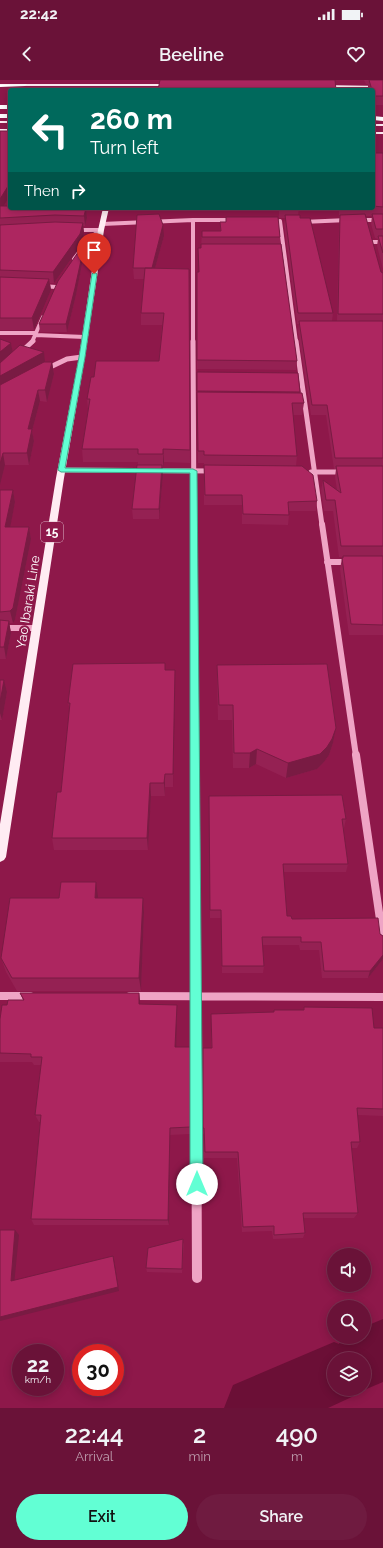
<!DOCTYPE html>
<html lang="en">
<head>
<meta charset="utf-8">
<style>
	body { margin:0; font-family:Raleway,sans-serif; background:#6f1b40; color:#f1f3f6; height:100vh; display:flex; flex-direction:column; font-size:15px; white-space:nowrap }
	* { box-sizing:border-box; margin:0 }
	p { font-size:13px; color:#be9eae }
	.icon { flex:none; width:22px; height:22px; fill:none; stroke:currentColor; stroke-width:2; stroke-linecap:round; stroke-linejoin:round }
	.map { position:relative; height:1328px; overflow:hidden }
	.details { display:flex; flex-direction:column; background:#6a1238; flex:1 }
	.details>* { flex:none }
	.banner { position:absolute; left:8px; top:8px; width:367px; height:122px; border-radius:4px; box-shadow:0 2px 10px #0003,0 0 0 1px #7d3253; background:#00695c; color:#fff; overflow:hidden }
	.fabs { position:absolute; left:327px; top:1168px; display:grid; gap:8px }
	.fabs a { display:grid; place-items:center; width:44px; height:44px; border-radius:50%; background:#6a1238; box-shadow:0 2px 10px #0003,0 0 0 1px #7d3253; font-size:20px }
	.speed { position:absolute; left:12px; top:1264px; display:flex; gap:8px; font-size:20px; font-weight:700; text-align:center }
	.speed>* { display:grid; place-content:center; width:52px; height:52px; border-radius:50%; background:#6a1238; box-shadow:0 2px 10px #0003,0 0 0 1px #7d3253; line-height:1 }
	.speed small { font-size:10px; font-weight:400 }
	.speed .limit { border:6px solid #d22; background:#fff; color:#111 }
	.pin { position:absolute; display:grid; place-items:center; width:34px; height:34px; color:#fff; margin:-41px -17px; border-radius:50% 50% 50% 0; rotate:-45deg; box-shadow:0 0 4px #0007 }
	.pin .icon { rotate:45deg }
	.me { position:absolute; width:44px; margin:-22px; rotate:0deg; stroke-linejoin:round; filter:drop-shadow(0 0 3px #0008) }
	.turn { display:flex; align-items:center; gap:14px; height:84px; padding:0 16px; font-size:18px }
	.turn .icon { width:52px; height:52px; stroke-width:2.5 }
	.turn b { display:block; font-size:28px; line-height:34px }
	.then { display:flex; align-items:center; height:38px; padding:0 16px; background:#0003; gap:8px; font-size:15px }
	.eta { display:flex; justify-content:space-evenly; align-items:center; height:68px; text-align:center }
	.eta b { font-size:24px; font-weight:600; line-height:28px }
	.primary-button { display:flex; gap:8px; margin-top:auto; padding:8px 16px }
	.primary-button a { flex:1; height:46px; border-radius:24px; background:#62ffd4; color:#111; font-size:16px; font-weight:600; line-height:46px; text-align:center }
	.primary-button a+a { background:#6f1b40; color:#f1f3f6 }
	.status { display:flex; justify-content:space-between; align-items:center; height:28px; padding:0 20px; background:#6a1238; direction:ltr }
	.status svg { height:11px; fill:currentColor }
	header { display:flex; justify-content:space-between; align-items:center; height:52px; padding:0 16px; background:#6a1238; font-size:18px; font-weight:600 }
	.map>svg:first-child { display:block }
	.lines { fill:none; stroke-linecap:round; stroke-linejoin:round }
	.river { fill:#6b0f36; fill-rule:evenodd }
	.minor-far4 { stroke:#efa4c5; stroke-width:4 }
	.minor-far3 { stroke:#efa4c5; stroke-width:5 }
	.minor-far2 { stroke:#efa4c5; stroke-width:6 }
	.minor-far1 { stroke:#efa4c5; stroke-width:8 }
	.minor { stroke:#efa4c5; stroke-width:10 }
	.major { fill:#ffecf3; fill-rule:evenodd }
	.highway { fill:#fff; fill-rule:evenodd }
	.wall { fill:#952153 }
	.shaded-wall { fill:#791b43 }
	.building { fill:#ad2660; stroke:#791b43 }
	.route { fill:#62ffd4; stroke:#40a68a }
	.labels { text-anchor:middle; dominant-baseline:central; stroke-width:4; stroke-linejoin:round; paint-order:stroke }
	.shield { fill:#8e184a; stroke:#ddbac9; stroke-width:1 }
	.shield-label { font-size:12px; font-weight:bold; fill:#fff }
	.street-label { font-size:13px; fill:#fff; stroke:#8e184a }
</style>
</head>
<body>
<div class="status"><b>22:42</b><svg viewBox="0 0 49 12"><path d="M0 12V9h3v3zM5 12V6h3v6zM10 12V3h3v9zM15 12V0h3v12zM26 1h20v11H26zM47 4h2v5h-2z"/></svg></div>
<header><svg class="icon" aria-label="back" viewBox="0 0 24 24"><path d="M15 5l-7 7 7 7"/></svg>Beeline<svg class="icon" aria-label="heart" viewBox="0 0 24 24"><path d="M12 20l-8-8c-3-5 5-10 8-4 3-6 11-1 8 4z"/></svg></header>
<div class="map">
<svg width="383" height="1328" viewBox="0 0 383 1328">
	<rect width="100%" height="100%" fill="#8e184a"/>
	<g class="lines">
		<path class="river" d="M383,1239V1302L364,1310L362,1309H364V1279H334V1309H359L356,1315L328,1328H224L233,1305L334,1262L339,1264L342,1257H364V1247Z"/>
		<path class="minor-far4" d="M193,140V262
			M358,140H383
			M280,141L296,262
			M302,142L348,140
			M102,144L193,140H234
			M74,150H101
			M372,162H383
			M74,179L91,157L101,150
			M41,206L56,207
			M0,253H36
			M35,255L85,257
			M32,262L43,237"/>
		<path class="minor-far3" d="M193,261L194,445
			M296,261L322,445
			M20,273L33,261
			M44,290L67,279L82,277
			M61,390L213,391
			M311,392H345"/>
		<path class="minor-far2" d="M194,444L195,676
			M322,444L356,676
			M327,482H351
			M0,548H37"/>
		<path class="minor-far1" d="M195,675L196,965
			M356,675L383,860
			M0,916H30
			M130,916L383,917"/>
		<path class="minor" d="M196,964L197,1198"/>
		<path class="major" d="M0,4H172L174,5L172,6H0Z
			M321,5L383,6V8L322,7Z
			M0,41H10V43H0Z
			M373,44H383V46H373Z
			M0,49H10V51H0Z
			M373,52H383V54H373Z
			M103,128H109L104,150L85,277L64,398L6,777L4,780L0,782V744L56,398L79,277L98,150Z"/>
		<path class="highway" d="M27,4L25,6L0,7V5Z
			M0,25H10V29H0Z
			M0,34H10V38H0Z
			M373,36L383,37V41L373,40Z"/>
	</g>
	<path class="wall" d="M364,0H383V25H373V10H368V4H366Z
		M0,51L10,116L4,126L86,128L87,138L85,146H83L84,153L81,165L54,203H50L51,210L34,250H0Z
		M373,73H383V189L377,166L378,159L375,158L371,144L372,136H365L381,192L383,193V555H349L340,489L342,478V477H339L333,431H324L321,411L323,400L337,410L335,397L336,389H334L326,335H311L298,252L299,244H297L284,145L285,138H279V128H299L298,135L300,138L333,233L332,241H337L339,145L340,138H339V128H373Z
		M226,137L280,157V164L297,281L296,290L197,289V192H199L201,168L202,151H220V142H226Z
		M164,156L155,188L189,189L190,383L164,382L163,387H162L163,395L159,439H133L132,429L138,382H83L82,369L88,329L87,319L94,297L159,281L162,245H141V233L144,199H134L133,188Z
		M83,179L76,215L67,252H40L39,244Z
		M11,263L12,272L45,282H52L54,294L47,322L40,321L32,351L34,361L29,385H5L0,405Z
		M197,292L300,312V313L304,323L302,335H293L297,376L296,386L317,421L316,431H288L289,435L288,445L242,444V425H204V383H198Z
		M0,410H13L15,422L10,447H29L31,459L15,540L13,543H9L11,553L6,579H0Z
		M217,585L336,648L333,663L329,675L324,682L317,689L286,698L256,684L249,688H233L232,640H218L217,600Z
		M166,590H175L173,707H165V716H151L148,770H54L52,758L61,712L70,630L68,623Z
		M0,600H4L7,612L2,640H0Z
		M209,724L346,739L344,748H343L348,784L346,792H284L287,836L292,839L380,854L383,856V879L368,898H322L319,870H300L299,865H262L264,886L263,893H222L221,838H210Z
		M98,817V818H143L144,832L141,911H17L6,892L1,878L59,818Z
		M20,913H139L140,924L177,925V934L176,967H190V1054L170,1055L169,1145H34L31,1139L40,1042H39L35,1035L41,985H34L32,982H0V939L23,920Z
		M304,927L374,948H383V1036L358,1035L360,1062L357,1068H352L358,1133L354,1138H303L305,1153L303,1158L273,1159L272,1151L242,1152L237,1078H204V1054H203V976L211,968V934L274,932V930H303Z
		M184,1163L182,1193L147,1192L146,1188Z"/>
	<path class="shaded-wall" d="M10,103V116L0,132V119Z
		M86,128L87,138L85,146L84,136Z
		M83,143L84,153L81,165L54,203L53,192Z
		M163,145L164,156L152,199V188Z
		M83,171V179L76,215L67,252L66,244Z
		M49,199L51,210L34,250L32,238Z
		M11,263L13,274L0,286V272Z
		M44,272L45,283L0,308V296Z
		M52,282L54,294L47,322L45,310Z
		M38,310L40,321L32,351L34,361L29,385L27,373L28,349Z
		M163,369L164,382L163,387Z
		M3,373L5,385L0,405V384Z
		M162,385L163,395L159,439V429Z
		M13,410L15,422L8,459L5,447Z
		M29,447L31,459L15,540L13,543L10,531Z
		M9,541L11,553L6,579L4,567Z
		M175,590V603L173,707V694Z
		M4,600L7,612L2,640L0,633V622Z
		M336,648L333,663L329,675L324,682L317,689L286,698L288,683Z
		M257,669L256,684L249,688L250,673Z
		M165,694V716L164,703Z
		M150,703L151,716L148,770L147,758Z
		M96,802L98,817L97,832L95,818Z
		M143,818L144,832L141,911L139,898Z
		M383,875V879L368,898L370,891Z
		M139,913L140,922V933L139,924Z
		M177,925V934L176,976L175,967Z
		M170,1048V1055L169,1145L168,1140Z
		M15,1150L19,1155L14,1205L11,1201Z
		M113,1176L114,1180L119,1211L0,1241V1237Z"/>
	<path class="building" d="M160,0H335L336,10H158Z
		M369,0H383V16H374L373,10H372Z
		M0,51H10V103L0,119Z
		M373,73H383V127L373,126Z
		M0,126H10V128H86L84,136L55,135L0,138Z
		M159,134L163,145L152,188H133L137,135Z
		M365,134L381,192L383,193V234H338L340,135Z
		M372,134H383V149H376Z
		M285,135H300V138H310L333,233H298Z
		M226,137H278L280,157H202V151H221L220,142H226Z
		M55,142L83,143L80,154L53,192L0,190V145Z
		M378,156H383V173Z
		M201,164H281L297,281L197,280V192H199L198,168H201Z
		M79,171H83L75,208L66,244H39L58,201Z
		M145,188L189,189L190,370L163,369V374H138V369H82L90,319H87L91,297H94L96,281H159L164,233H141Z
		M0,197L49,199L32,238H0Z
		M299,241H383V378H335L327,325H312Z
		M0,259L11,263L0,272Z
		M20,265L44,272L0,296V283Z
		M44,282H52L45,310H38L28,349H32L27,373H3L0,384V305Z
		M197,292L298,293L300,312L197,311Z
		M197,312L302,313L304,323H292L297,376L204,375V371H198Z
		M137,385H162L159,429H132Z
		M204,385L302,386L313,395L317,421L288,422L289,435L243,434L242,415H205Z
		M336,386H383V466H341L335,420H326L323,400L341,413Z
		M0,410H13L5,447H29L13,528L10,531L0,532Z
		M343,476H383V545L351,544L342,478H343Z
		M0,540L9,541L4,567H0Z
		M165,583V590H175L173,694H165L164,703H150L147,758H52L57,712H61L70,623H68L73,584Z
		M327,584L336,648L332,659L327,667L320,674L288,683L257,669L250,673H234L233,625H219L217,585Z
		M0,600H4L0,622Z
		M342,715L346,739H342L348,784H283L287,836H291L292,839L378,838L380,854L383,856V875L370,891H324L321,862H301V857H262L264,886H222L221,830H210L209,716Z
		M61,802H96L95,818H143L139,898H12L1,878L10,818H59Z
		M20,913H139V924L177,925L175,967H190V1047L170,1048L168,1140L31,1139L41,1035H35L42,977H31V974L0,973V939L2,925H7L8,920H24Z
		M304,927L372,928L374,948H383V1029L357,1028L360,1062H351L358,1133H303L305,1153L274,1155V1146L243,1147L238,1072H205L204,1048H203V968H212L211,934L274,932V930H304Z
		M0,1150H15L11,1201L113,1176L118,1207L0,1237Z
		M183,1159L182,1189L146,1188L148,1168Z"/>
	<path class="route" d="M94,192L97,194L85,277L65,388L193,389L197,391L203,1104L201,1109L197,1111L192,1109L190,1104V393L61,392L58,390L79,277L92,194Z"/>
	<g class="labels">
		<rect class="shield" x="41" y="442" width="22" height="20" rx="3"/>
		<g class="shield-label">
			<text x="52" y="452">15</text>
		</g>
		<g class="street-label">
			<text transform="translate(28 522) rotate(-81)">Yao Ibaraki Line</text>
		</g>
	</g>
</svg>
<div class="fabs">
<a><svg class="icon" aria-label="sound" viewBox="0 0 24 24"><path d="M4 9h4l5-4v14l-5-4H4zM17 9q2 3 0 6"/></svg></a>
<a><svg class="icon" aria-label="search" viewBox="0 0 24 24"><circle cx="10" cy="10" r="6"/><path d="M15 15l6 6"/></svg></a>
<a><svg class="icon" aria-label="layers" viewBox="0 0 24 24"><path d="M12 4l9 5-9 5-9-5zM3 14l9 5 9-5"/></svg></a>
</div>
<div class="speed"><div>22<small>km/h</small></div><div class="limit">30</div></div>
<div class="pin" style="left:94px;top:194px;background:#d93025"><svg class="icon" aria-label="arrive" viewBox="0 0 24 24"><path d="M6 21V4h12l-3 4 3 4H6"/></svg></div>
<svg class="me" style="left:197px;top:1104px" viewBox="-20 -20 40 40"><circle r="19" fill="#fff"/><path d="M0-13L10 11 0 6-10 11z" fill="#62ffd4"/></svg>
<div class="banner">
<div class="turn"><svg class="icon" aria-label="left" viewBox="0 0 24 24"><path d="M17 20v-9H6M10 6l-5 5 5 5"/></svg><div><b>260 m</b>Turn left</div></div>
<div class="then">Then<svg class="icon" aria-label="right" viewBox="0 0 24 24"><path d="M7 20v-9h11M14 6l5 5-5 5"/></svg></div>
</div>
</div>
<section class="details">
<div class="eta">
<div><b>22:44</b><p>Arrival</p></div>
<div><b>2</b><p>min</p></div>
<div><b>490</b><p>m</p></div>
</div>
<div class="primary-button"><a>Exit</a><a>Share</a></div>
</section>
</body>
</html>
